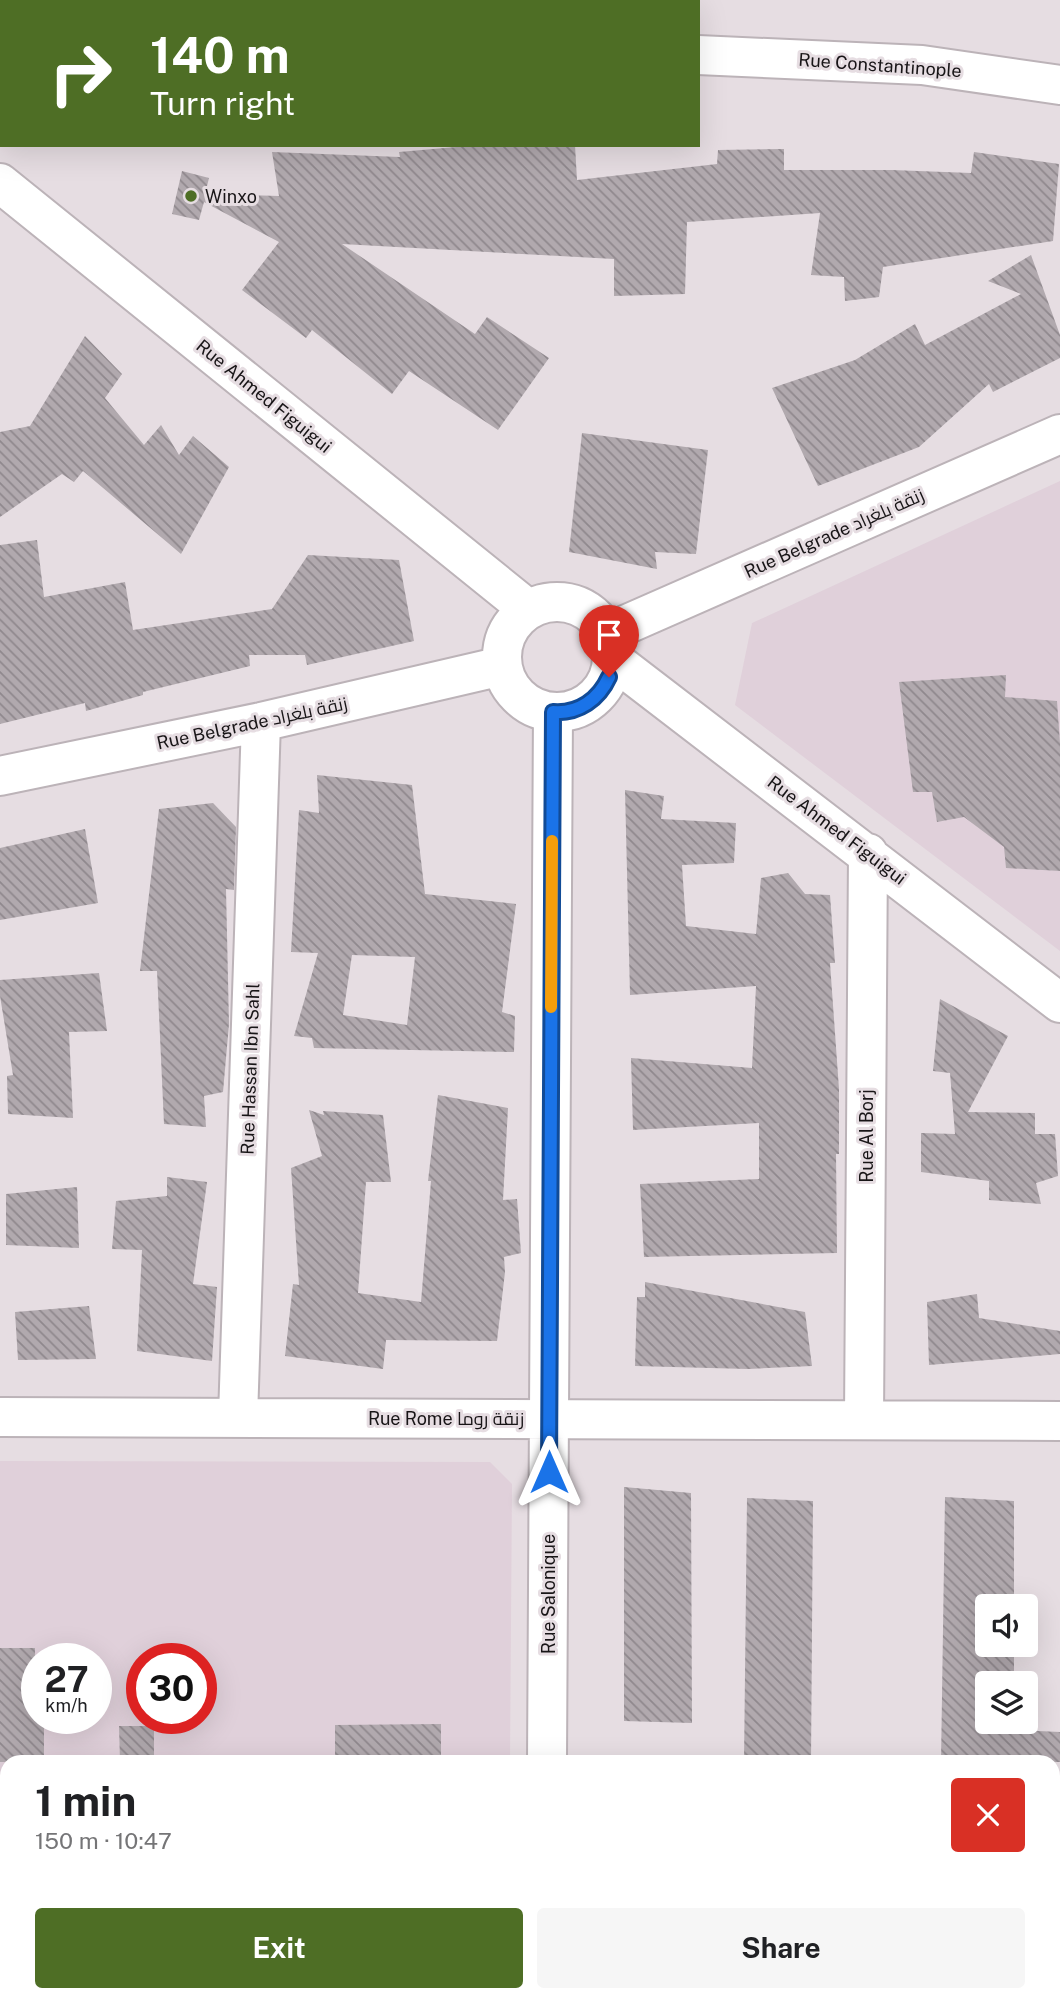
<!DOCTYPE html>
<html lang="en">
<head>
<meta charset="utf-8">
<style>
	body { margin:0; font-family:"Public Sans",Cairo,sans-serif; background:#f6f6f6; color:#202124; height:100vh; display:flex; flex-direction:column; font-size:26px; white-space:nowrap }
	* { box-sizing:border-box; margin:0 }
	p { font-size:23px; color:#757577 }
	.icon { flex:none; width:38px; height:38px; fill:none; stroke:currentColor; stroke-width:2; stroke-linecap:round; stroke-linejoin:round }
	.map { position:relative; flex:1; overflow:hidden }
	.drawer { position:absolute; left:0px; top:1755px; width:1060px; height:247px; display:flex; flex-direction:column; background:#fff; border-radius:21px 21px 0 0; box-shadow:0 7px 28px #0002 }
	.drawer>* { flex:none }
	.guide { position:absolute; left:0px; top:0px; width:700px; height:147px; box-shadow:0 7px 28px #0002; background:#4e6e25; color:#fff; overflow:hidden }
	.buttons { position:absolute; left:975px; top:1594px; display:grid; gap:14px }
	.buttons a { display:grid; place-items:center; width:63px; height:63px; border-radius:7px; background:#fff; box-shadow:0 7px 28px #0002; font-size:35px }
	.speed { position:absolute; left:21px; top:1643px; display:flex; gap:14px; font-size:35px; font-weight:700; text-align:center }
	.speed>* { display:grid; place-content:center; width:91px; height:91px; border-radius:50%; background:#fff; box-shadow:0 7px 28px #0002; line-height:1 }
	.speed small { font-size:18px; font-weight:400 }
	.speed .limit { border:10px solid #d22; background:#fff; color:#111 }
	.pin { position:absolute; display:grid; place-items:center; width:60px; height:60px; color:#fff; margin:-72px -30px; border-radius:50% 50% 50% 0; rotate:-45deg; box-shadow:0 0 7px #0007 }
	.pin .icon { rotate:45deg }
	.me { position:absolute; width:77px; margin:-38px; rotate:0deg; stroke-linejoin:round; filter:drop-shadow(0 0 5px #0008) }
	.turn { display:flex; align-items:center; gap:24px; height:147px; padding:0 35px; font-size:32px }
	.turn .icon { width:91px; height:91px; stroke-width:2.5 }
	.turn b { display:block; font-size:49px; line-height:60px }
	.round { display:grid; place-items:center; flex:none; width:74px; height:74px; border-radius:7px; background:#f6f6f6 }
	.headline { display:flex; align-items:center; justify-content:space-between; height:119px; padding:0 35px }
	h1 { font-size:42px; font-weight:700; line-height:52px }
	.primary-button { display:flex; gap:14px; margin-top:auto; padding:14px 35px }
	.primary-button a { flex:1; height:80px; border-radius:7px; background:#4e6e25; color:#fff; font-size:28px; font-weight:700; line-height:80px; text-align:center }
	.primary-button a+a { background:#f6f6f6; color:#202124 }
	.map>svg:first-child { display:block }
	.built { fill:#e0d0da; fill-rule:evenodd }
	.building { fill:url(#building-back-hatch); fill-rule:evenodd }
	.lines { fill:none; stroke-linecap:round; stroke-linejoin:round }
	.minor-casing { stroke:#bcb3b8; stroke-width:42 }
	.minor { stroke:#fff; stroke-width:38 }
	.route-casing { stroke:#114b97; stroke-width:18 }
	.route { stroke:#1a73e8; stroke-width:12 }
	.slow { stroke:#f59e0b; stroke-width:12 }
	.poi-dot { fill:#4e6e25; stroke:#e6dde2; stroke-width:2.5 }
	.labels { text-anchor:middle; dominant-baseline:central; stroke-width:6; stroke-linejoin:round; paint-order:stroke }
	.street-label { font-size:18px; fill:#181517; stroke:#e6dde2 }
	.poi-label { font-size:18px; fill:#181517; stroke:#e6dde2; text-anchor:start }
</style>
</head>
<body>
<div class="map">
<svg width="1060" height="2001" viewBox="0 0 1060 2001">
	<defs>
		<pattern id="building-back-hatch" width="6" height="6" patternUnits="userSpaceOnUse" patternTransform="scale(1.75)"><rect width="6" height="6" fill="#b1a9ae"/><path d="M-1 5l2 2M0 0l6 6M5-1l2 2" fill="none" stroke="#8f888d"/></pattern>
	</defs>
	<rect width="100%" height="100%" fill="#e6dde2"/>
	<path class="built" d="M1060,481V951L735,705L752,623Z
		M0,1461L490,1462L512,1484L510,1762H7V1995H508V2001H0ZM37,1659H96V1718H37ZM142,1659H201V1718H142Z"/>
	<path class="building" d="M479,145H575L577,180L717,164L718,150L784,149V170H892L971,173L974,152L1059,164L1053,241L883,267L879,297L845,301L844,277L811,275L820,213L687,222L685,294L614,296V259L342,244L475,334L487,317L549,358L498,430L409,371L392,394L312,330L306,338L242,290L279,242L204,202L199,220L172,214L182,171L209,178L205,194L279,196L272,152L400,157L399,152Z
		M1031,255L1060,335V358L993,392L989,384L919,447L818,486L772,388L855,360L915,324L925,345L1021,294L988,281Z
		M85,336L122,374L105,398L144,445L161,425L179,455L193,436L229,467L181,554L83,471L74,482L62,474L0,517V432L30,426Z
		M582,433L708,450L696,554L655,552L657,569L569,552Z
		M37,540L44,597L125,582L133,630L272,609L308,555L399,560L414,641L307,665L305,655H249L250,666L143,692V695L86,711L85,703L0,724V545Z
		M1006,675L1005,697L1057,701L1060,743V871L1006,868L1004,847L964,817L937,822L932,792H913L899,682Z
		M317,775L412,785L425,894L516,904L502,1012L515,1016L514,1052L314,1048L312,1038L294,1036L318,953L291,952L299,810L319,813ZM352,955L415,957L407,1025L343,1015Z
		M625,790L664,796L661,819L736,823L734,863L682,865L686,926L756,934L761,878L788,873L805,894L830,895L835,963H830L839,1089V1154H836L837,1253L644,1257L640,1184L759,1179V1123L633,1130L631,1058L752,1068L756,986L630,995Z
		M213,803L236,827L234,890L226,889L229,1024L223,1092L204,1096L206,1127L164,1124L157,971H140L159,809Z
		M85,829L98,903L0,920V848Z
		M99,973L107,1031L69,1032L73,1118L8,1114L7,1076L13,1075L0,996V980Z
		M940,999L1008,1036L968,1112L1035,1113V1134H1055L1058,1176L1036,1183L1041,1204L989,1200V1181L921,1172V1133L955,1134L950,1073L933,1071Z
		M438,1095L508,1108L503,1200L517,1199L521,1253L504,1257L505,1272L497,1341L386,1340L383,1369L285,1356L293,1284L299,1285L291,1168L322,1156L309,1110L324,1115L323,1111L383,1115L391,1182H366L358,1293L421,1302L431,1181H428Z
		M167,1177L207,1182L193,1284L217,1287L212,1361L137,1351L142,1250L112,1249L116,1201L167,1196Z
		M77,1187L79,1248L6,1245V1194Z
		M645,1282L805,1312L812,1366L748,1369L635,1366L637,1297H645Z
		M977,1294L979,1318L1060,1331V1354L929,1365L927,1302Z
		M89,1306L96,1359L18,1360L15,1312Z
		M624,1487L691,1493L692,1723L624,1721Z
		M945,1497L1014,1501V1606H987V1645H1014V1684H987V1722H1014V1730L1060,1732V1762H941Z
		M747,1498L813,1501L811,1762H744Z
		M0,1648H35L34,1710H37V1718H44V1758L38,1757V1762H0Z
		M441,1724V1762H335V1725Z
		M119,1726H154V1762H120Z"/>
	<g class="lines">
		<g class="minor-casing">
			<path id="minor" d="M698,55L922,65L1060,85
				M0,104H2
				M0,183L528,609
				M502 657a55 55 0 1 1 110 0a55 55 0 1 1-110 0Z
				M607,633L1060,434
				M612,659L1060,1003
				M0,776L261,722L502,666
				M0,1417L1060,1421
				M238,1417L261,722
				M864,1419L868,853
				M547,1762L553,712
				M546,2001V1995"/>
		</g>
		<use href="#minor" class="minor"/>
	</g>
	<g class="lines">
		<g class="route-casing">
			<path id="route" d="M549,1472L553,712C579,714 599,699 609,677"/>
		</g>
		<use href="#route" class="route"/>
		<path class="slow" d="M551,1007L552,841"/>
	</g>
	<circle class="poi-dot" cx="191" cy="196" r="7"/>
	<g class="labels">
		<g class="street-label">
			<text transform="translate(880 65) rotate(4)">Rue Constantinople</text>
			<text transform="translate(264 396) rotate(39)">Rue Ahmed Figuigui</text>
			<text transform="translate(834 533) rotate(-24)">Rue Belgrade زنقة بلغراد</text>
			<text transform="translate(252 723) rotate(-12)">Rue Belgrade زنقة بلغراد</text>
			<text transform="translate(837 830) rotate(37)">Rue Ahmed Figuigui</text>
			<text transform="translate(250 1069) rotate(-88)">Rue Hassan Ibn Sahl</text>
			<text transform="translate(866 1136) rotate(-90)">Rue Al Borj</text>
			<text x="446" y="1418">Rue Rome زنقة روما</text>
			<text transform="translate(548 1594) rotate(-90)">Rue Salonique</text>
		</g>
		<g class="poi-label">
			<text x="205" y="196">Winxo</text>
		</g>
	</g>
</svg>
<div class="buttons">
<a><svg class="icon" aria-label="sound" viewBox="0 0 24 24"><path d="M4 9h4l5-4v14l-5-4H4zM17 9q2 3 0 6"/></svg></a>
<a><svg class="icon" aria-label="layers" viewBox="0 0 24 24"><path d="M12 4l9 5-9 5-9-5zM3 14l9 5 9-5"/></svg></a>
</div>
<div class="speed"><div>27<small>km/h</small></div><div class="limit">30</div></div>
<div class="pin" style="left:609px;top:677px;background:#d93025"><svg class="icon" aria-label="arrive" viewBox="0 0 24 24"><path d="M6 21V4h12l-3 4 3 4H6"/></svg></div>
<svg class="me" style="left:549px;top:1472px" viewBox="-20 -20 40 40"><path d="M0-17L14 15 0 8-14 15z" fill="#1a73e8" stroke="#fff" stroke-width="4"/></svg>
<div class="guide">
<div class="turn"><svg class="icon" aria-label="right" viewBox="0 0 24 24"><path d="M7 20v-9h11M14 6l5 5-5 5"/></svg><div><b>140 m</b>Turn right</div></div>
</div>
<section class="drawer">
<div class="headline"><div><h1>1 min</h1><p>150 m · 10:47</p></div><a class="round" style="background:#d93025;color:#fff"><svg class="icon" aria-label="close" viewBox="0 0 24 24"><path d="M6 6l12 12M18 6L6 18"/></svg></a></div>
<div class="primary-button"><a>Exit</a><a>Share</a></div>
</section>
</div>
</body>
</html>
